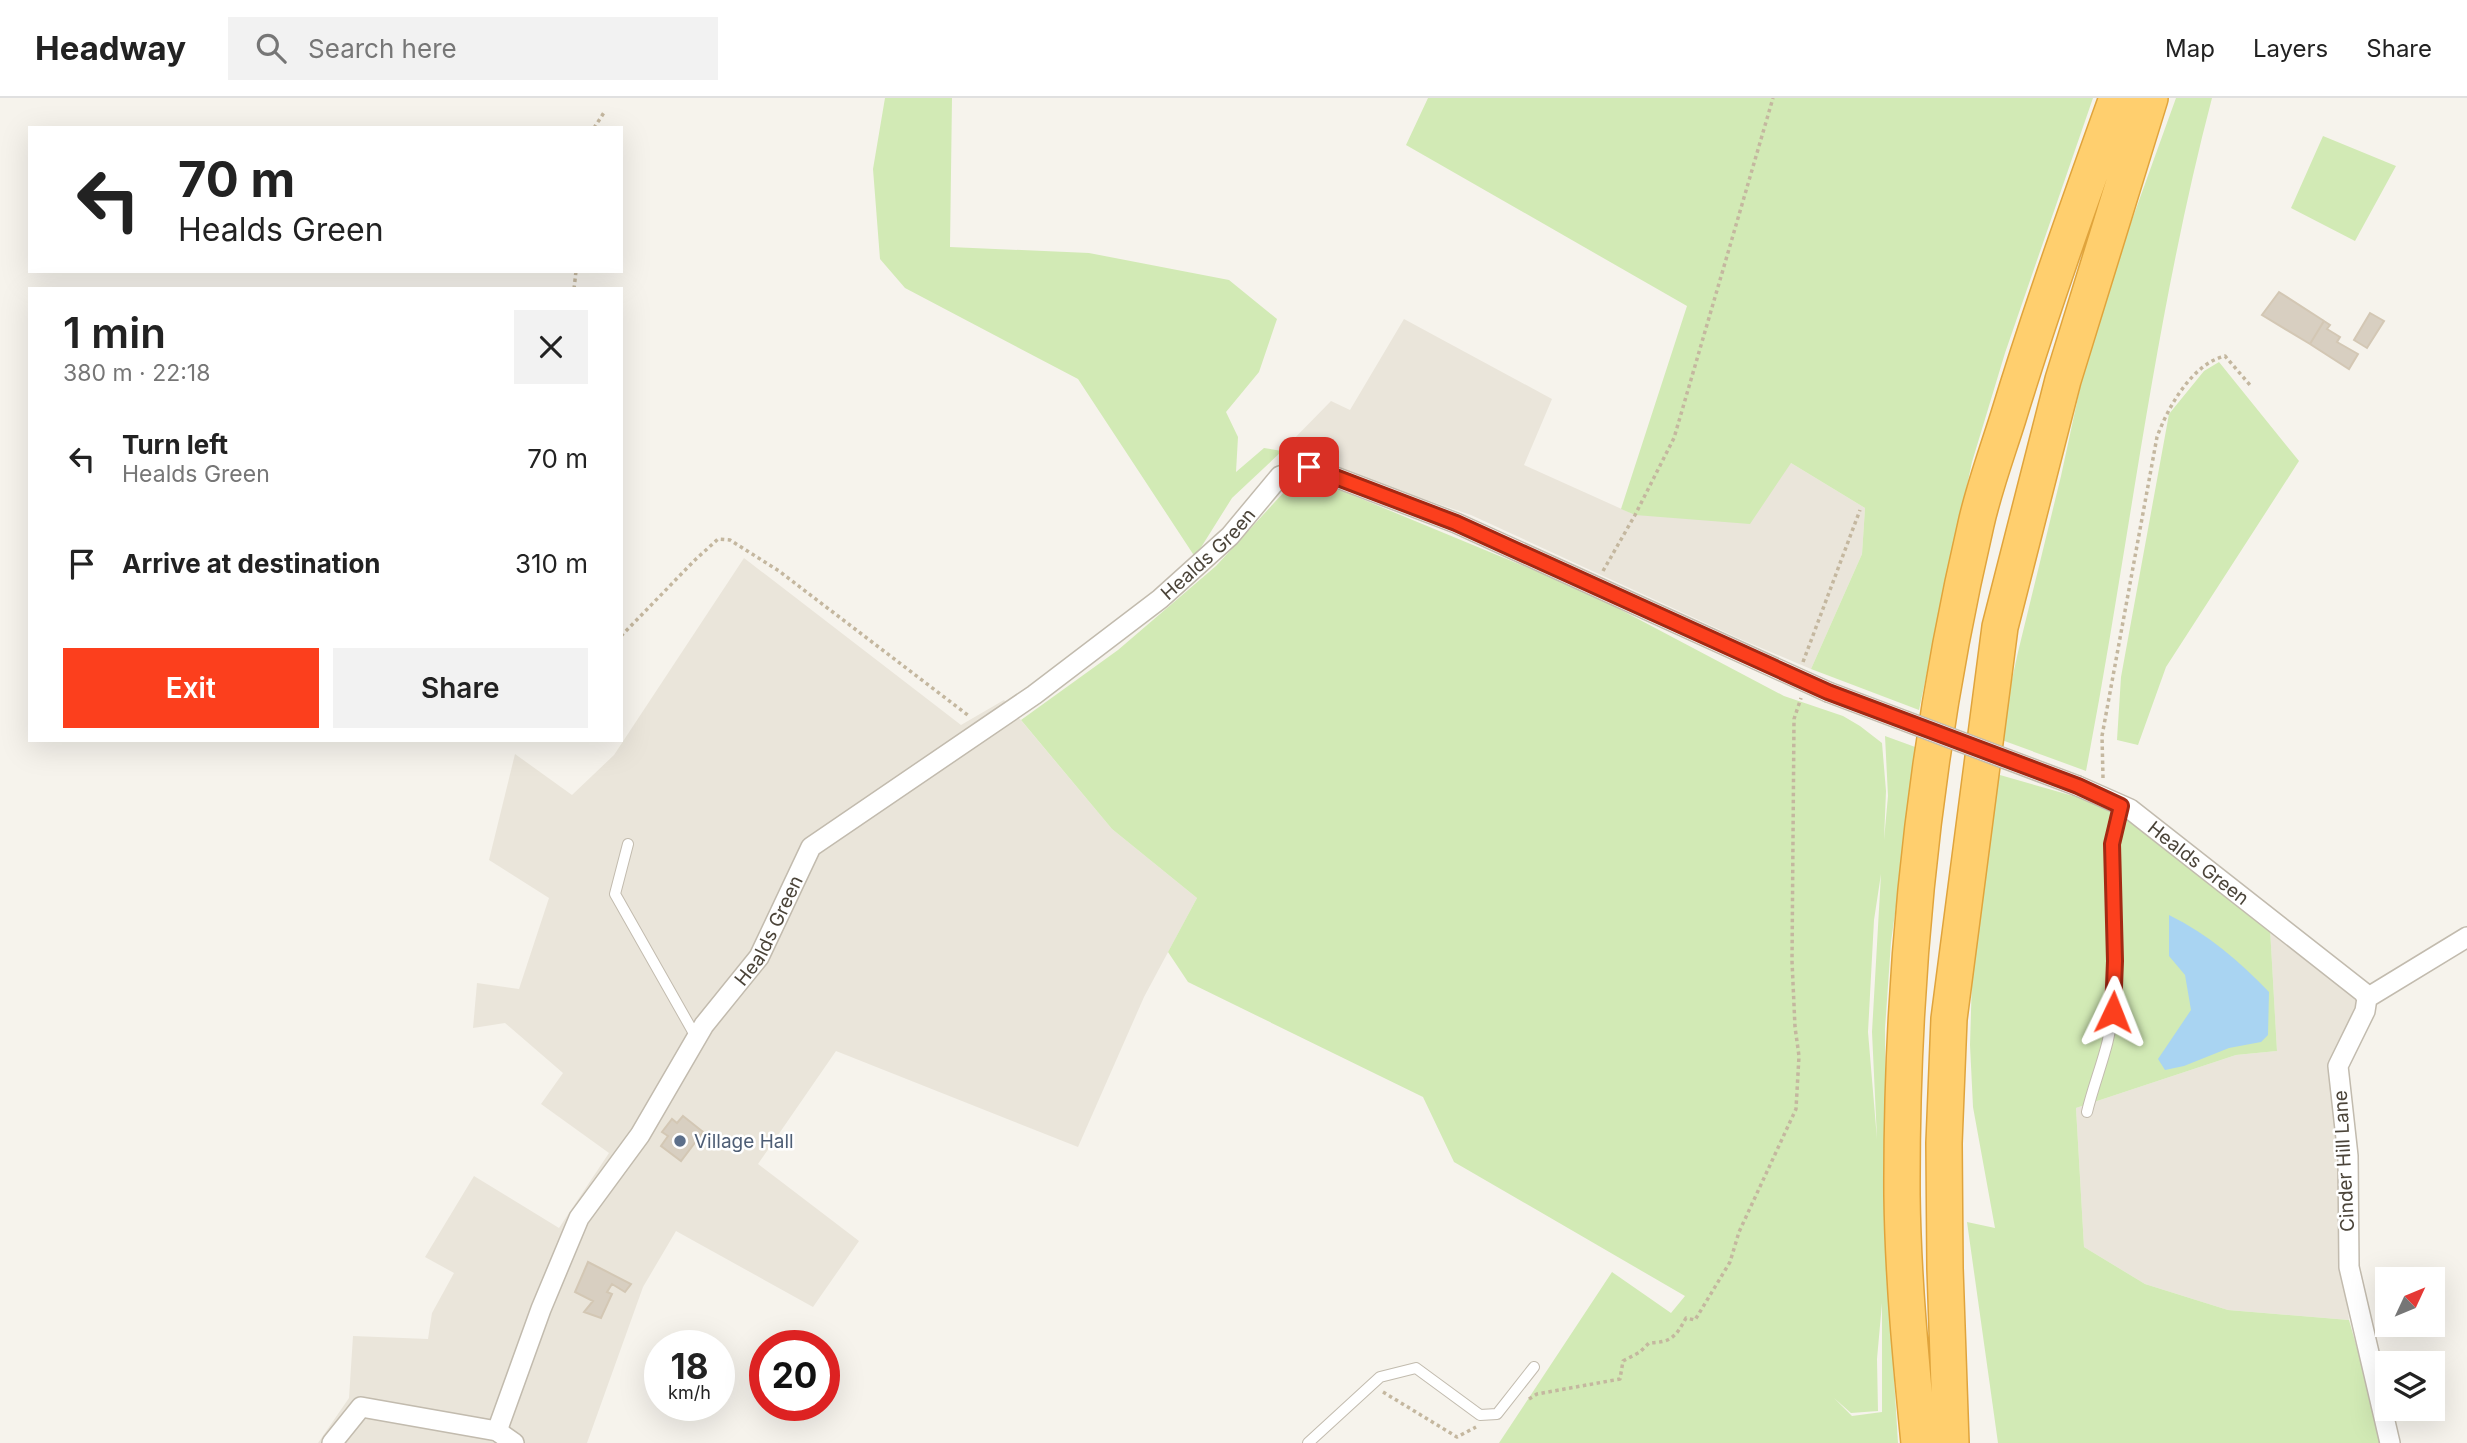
<!DOCTYPE html>
<html lang="en">
<head>
<meta charset="utf-8">
<style>
	body { margin:0; font-family:Inter,sans-serif; background:#f2f2f2; color:#222; height:100vh; display:flex; flex-direction:column; font-size:26px; white-space:nowrap }
	* { box-sizing:border-box; margin:0 }
	p { font-size:23px; color:#767676 }
	.icon { flex:none; width:38px; height:38px; fill:none; stroke:currentColor; stroke-width:2; stroke-linecap:round; stroke-linejoin:round }
	.map { position:relative; flex:1; overflow:hidden }
	.drawer { position:absolute; left:28px; top:189px; width:595px; height:455px; display:flex; flex-direction:column; background:#fff; border-radius:0px; box-shadow:0 7px 28px #0002 }
	.drawer>* { flex:none }
	.hud { position:absolute; left:28px; top:28px; width:595px; height:147px; border-radius:0px; box-shadow:0 7px 28px #0002; background:#fff; color:#222; overflow:hidden }
	.needle { width:46px; rotate:46deg }
	.fabs { position:absolute; left:2375px; top:1169px; display:grid; gap:14px }
	.fabs a { display:grid; place-items:center; width:70px; height:70px; border-radius:0px; background:#fff; box-shadow:0 7px 28px #0002; font-size:35px }
	.speed { position:absolute; left:644px; top:1232px; display:flex; gap:14px; font-size:35px; font-weight:700; text-align:center }
	.speed>* { display:grid; place-content:center; width:91px; height:91px; border-radius:50%; background:#fff; box-shadow:0 7px 28px #0002; line-height:1 }
	.speed small { font-size:18px; font-weight:400 }
	.speed .limit { border:10px solid #d22; background:#fff; color:#111 }
	.pin { position:absolute; display:grid; place-items:center; width:60px; height:60px; color:#fff; margin:-30px; border-radius:14px; box-shadow:0 4px 10px #0006 }
	.me { position:absolute; width:77px; margin:-38px; rotate:2deg; stroke-linejoin:round; filter:drop-shadow(0 0 5px #0008) }
	.turn { display:flex; align-items:center; gap:24px; height:147px; padding:0 35px; font-size:32px }
	.turn .icon { width:91px; height:91px; stroke-width:2.5 }
	.turn b { display:block; font-size:49px; line-height:60px }
	.round { display:grid; place-items:center; flex:none; width:74px; height:74px; border-radius:0px; background:#f2f2f2 }
	.head { display:flex; align-items:center; justify-content:space-between; height:119px; padding:0 35px }
	h1 { font-size:42px; font-weight:600; line-height:52px }
	.button { display:flex; gap:14px; margin-top:auto; padding:14px 35px }
	.button a { flex:1; height:80px; border-radius:0px; background:#fc3f1d; color:#fff; font-size:28px; font-weight:600; line-height:80px; text-align:center }
	.button a+a { background:#f2f2f2; color:#222 }
	ul { padding:0; list-style:none }
	li { display:flex; align-items:center; gap:21px; height:105px; padding:0 35px }
	li div { flex:1 }
	li b { display:block; font-size:26px }
	li em { font-style:normal }
	header { display:flex; align-items:center; gap:42px; box-sizing:border-box; height:98px; padding:0 35px; background:#fff; border-bottom:2px solid #e0e0e0 }
	header strong { font-size:33px }
	nav { display:flex; gap:38px; margin-inline-start:auto; font-size:24px }
	.search { width:490px; height:63px; background:#f2f2f2; display:flex; align-items:center; gap:18px; box-sizing:border-box; padding:0 24px; border-radius:0px; color:#767676; font-size:26px }
	.map>svg:first-child { display:block }
	.residential { fill:#eae5da }
	.green { fill:#d2eab5; fill-rule:evenodd }
	.water { fill:#a9d4f2 }
	.building { fill:#d8cfc1; stroke:#d3c7b4; stroke-width:2 }
	.lines { fill:none; stroke-linecap:round; stroke-linejoin:round }
	.service-casing { stroke:#c2bbae; stroke-width:12 }
	.minor-casing { stroke:#c2bbae; stroke-width:22 }
	.motorway-casing { stroke:#e0a43c; stroke-width:38 }
	.path { stroke:#c4b79f; stroke-width:3.5; stroke-dasharray:3.5 3.5; stroke-linecap:butt }
	.service { stroke:#fff; stroke-width:10 }
	.minor { stroke:#fff; stroke-width:19 }
	.motorway { stroke:#ffcf6e; stroke-width:35 }
	.minor-bridge-casing { stroke:#c2bbae; stroke-width:22; stroke-linecap:butt }
	.minor-bridge { stroke:#fff; stroke-width:19 }
	.route-casing { stroke:#a42913; stroke-width:18 }
	.route { stroke:#fc3f1d; stroke-width:12 }
	.service-dot { fill:#5c6f8a; stroke:#fff; stroke-width:2.5 }
	.labels { text-anchor:middle; dominant-baseline:central; stroke-width:5; stroke-linejoin:round; paint-order:stroke }
	.street-label { font-size:19px; fill:#4b4439; stroke:#fff }
	.service-label { font-size:19px; fill:#4e5e75; stroke:#fff; text-anchor:start }
</style>
</head>
<body>
<header>
<strong>Headway</strong>
<div class="search"><svg class="icon" aria-label="search" viewBox="0 0 24 24"><circle cx="10" cy="10" r="6"/><path d="M15 15l6 6"/></svg>Search here</div>
<nav><a>Map</a><a>Layers</a><a>Share</a></nav>
</header>
<div class="map">
<svg width="2467" height="1345" viewBox="0 0 2467 1345">
	<rect width="100%" height="100%" fill="#f6f3ec"/>
	<path class="residential" d="M1404,221L1552,301L1524,367L1635,417L1791,365L1865,410L1862,456L1811,571L1740,541L1471,417L1282,353L1331,303L1350,312Z
		M744,460L961,627L1004,602L1112,731L1197,800L1144,899L1078,1049L836,953L758,1066L859,1143L813,1209L676,1133L643,1189L587,1345H318L349,1300L353,1238L428,1241L432,1215L454,1175L425,1159L474,1078L559,1130L609,1055L541,1006L563,975L505,925L473,930L477,885L519,891L549,800L489,762L515,656L572,697L614,657Z
		M2270,830L2348,887L2360,913L2336,964L2340,1149L2349,1222L2228,1212L2145,1186L2084,1149L2076,1010L2236,957L2277,953Z"/>
	<path class="green" d="M885,0H952L950,149L1089,155L1229,182L1277,221L1259,274L1226,314L1238,339L1236,374L1264,350L1282,353L1232,400L1195,459L1078,281L905,190L880,161L873,71Z
		M1428,0H2093L2005,255L1972,364L1919,612L1811,571L1862,456L1865,410L1791,365L1750,426L1635,417L1621,411L1687,208L1406,47Z
		M2176,0H2212C2154,221 2129,449 2086,673L1999,641L2018,554L2061,378L2093,230Z
		M2323,38L2396,68L2355,143L2291,110Z
		M2219,264L2299,363L2166,569L2138,647L2117,642L2121,579L2169,316L2204,273Z
		M1309,383L1345,394L1589,495L1784,598L1843,618L1860,628L1882,645L1886,693L1884,742L1888,698L1885,638L1918,650L1891,844L1885,931L1887,1165L1898,1345H1499L1612,1174L1671,1215L1685,1198L1454,1064L1423,999L1188,884L1168,854L1197,800L1112,731L1021,622L1118,552L1216,468L1285,393ZM1881,776L1872,934L1877,1041L1868,934L1874,822ZM1882,1205V1314L1852,1318L1834,1300L1851,1315L1878,1313L1877,1261Z
		M1986,673L2091,703L2137,727L2270,830L2277,953L2236,957L2076,1010L2084,1149L2145,1186L2228,1212L2349,1222L2384,1345H1998L1967,1124L1995,1130L1973,1009L1970,947L1973,846Z"/>
	<path class="water" d="M2169,817C2208,836 2239,863 2269,894L2268,937L2261,944L2229,950L2184,968L2165,972L2158,961L2191,912L2185,877L2169,858Z"/>
	<path class="building" d="M2279,194L2324,223L2310,246L2262,217Z
		M2370,215L2384,223L2367,250L2354,242Z
		M2324,223L2330,227L2327,231L2340,239L2337,244L2358,256L2349,271L2310,246Z
		M683,1018L703,1034L681,1063L661,1048L668,1038L662,1034L672,1021L677,1025Z
		M588,1164L631,1186L625,1194L612,1186L607,1194L612,1196L601,1220L584,1214L593,1203L575,1194Z"/>
	<g class="lines">
		<g class="service-casing">
			<path id="service" d="M628,746L615,796L696,939
				M2087,1014C2095,980 2111,946 2113,910C2115,880 2115,849 2114,819C2113,779 2109,747 2121,708
				M1308,1345L1380,1279L1416,1270L1480,1317L1497,1316L1534,1269"/>
		</g>
		<g class="minor-casing">
			<g id="minor">
				<path id="s1" d="M2078,688L2130,711L2363,894L2367,900"/>
				<path id="s2" d="M497,1333L541,1211L579,1120L640,1037L704,927L759,859L811,749L1034,597L1160,501L1230,438L1280,378L1309,369L1456,425L1828,594"/>
				<path d="M332,1345L361,1309L497,1333L514,1345"/>
				<path d="M2390,1345L2349,1169L2348,1058L2338,968L2365,913L2367,900L2467,839"/>
			</g>
		</g>
		<g class="motorway-casing">
			<path id="motorway" d="M1919,1345C1911,1263 1903,1180 1902,1097C1901,872 1925,645 1976,426C1984,390 1997,355 2008,320C2041,212 2079,106 2117,0
				M1951,1345L1945,1170L1944,1045L1949,921L2000,529L2063,282L2150,0"/>
		</g>
		<path class="path" d="M594,30L605,13
			M574,191L576,173
			M1603,473L1635,417L1674,340L1773,0
			M621,538L695,462L718,441L730,442L779,473L969,618
			M1803,564L1860,412
			M2103,680L2102,638L2157,339C2168,309 2192,266 2225,258L2250,287
			M1383,1294L1457,1339L1476,1329
			M1529,1301L1537,1296L1620,1281L1623,1263L1640,1254L1649,1245C1671,1244 1675,1240 1686,1220L1695,1222L1730,1164L1739,1134L1796,1011L1799,958L1795,929L1792,863L1794,621L1801,600"/>
		<use href="#service" class="service"/>
		<use href="#minor" class="minor"/>
		<use href="#motorway" class="motorway"/>
		<g class="minor-bridge-casing">
			<path id="minor-bridge" d="M1828,594L2078,688"/>
		</g>
		<use href="#minor-bridge" class="minor-bridge"/>
	</g>
	<g class="lines">
		<g class="route-casing">
			<path id="route" d="M1309,369L1456,425L1828,594L2078,688L2121,708L2112,746L2115,863L2113,914"/>
		</g>
		<use href="#route" class="route"/>
	</g>
	<circle class="service-dot" cx="680" cy="1043" r="7"/>
	<g class="labels">
		<g class="street-label">
			<text stroke="none"><textPath href="#s2" startOffset="1162">Healds Green</textPath></text>
			<text stroke="none"><textPath href="#s1" startOffset="144">Healds Green</textPath></text>
			<text stroke="none"><textPath href="#s2" startOffset="574">Healds Green</textPath></text>
			<text transform="translate(2344 1063) rotate(-93)">Cinder Hill Lane</text>
		</g>
		<g class="service-label">
			<text x="694" y="1043">Village Hall</text>
		</g>
	</g>
</svg>
<div class="fabs">
<a><svg class="needle" viewBox="-14 -14 28 28"><path d="M0-13l5 13h-10z" fill="#e53935"/><path d="M0 13l5-13h-10z" fill="#767676"/></svg></a>
<a><svg class="icon" aria-label="layers" viewBox="0 0 24 24"><path d="M12 4l9 5-9 5-9-5zM3 14l9 5 9-5"/></svg></a>
</div>
<div class="speed"><div>18<small>km/h</small></div><div class="limit">20</div></div>
<div class="pin" style="left:1309px;top:369px;background:#d93025"><svg class="icon" aria-label="arrive" viewBox="0 0 24 24"><path d="M6 21V4h12l-3 4 3 4H6"/></svg></div>
<svg class="me" style="left:2113px;top:914px" viewBox="-20 -20 40 40"><path d="M0-17L14 15 0 8-14 15z" fill="#fc3f1d" stroke="#fff" stroke-width="4"/></svg>
<div class="hud">
<div class="turn"><svg class="icon" aria-label="left" viewBox="0 0 24 24"><path d="M17 20v-9H6M10 6l-5 5 5 5"/></svg><div><b>70 m</b>Healds Green</div></div>
</div>
<section class="drawer">
<div class="head"><div><h1>1 min</h1><p>380 m · 22:18</p></div><a class="round"><svg class="icon" aria-label="close" viewBox="0 0 24 24"><path d="M6 6l12 12M18 6L6 18"/></svg></a></div>
<ul>
<li><svg class="icon" aria-label="left" viewBox="0 0 24 24"><path d="M17 20v-9H6M10 6l-5 5 5 5"/></svg><div><b>Turn left</b><p>Healds Green</p></div><em>70 m</em></li>
<li><svg class="icon" aria-label="arrive" viewBox="0 0 24 24"><path d="M6 21V4h12l-3 4 3 4H6"/></svg><div><b>Arrive at destination</b></div><em>310 m</em></li>
</ul>
<div class="button"><a>Exit</a><a>Share</a></div>
</section>
</div>
</body>
</html>
